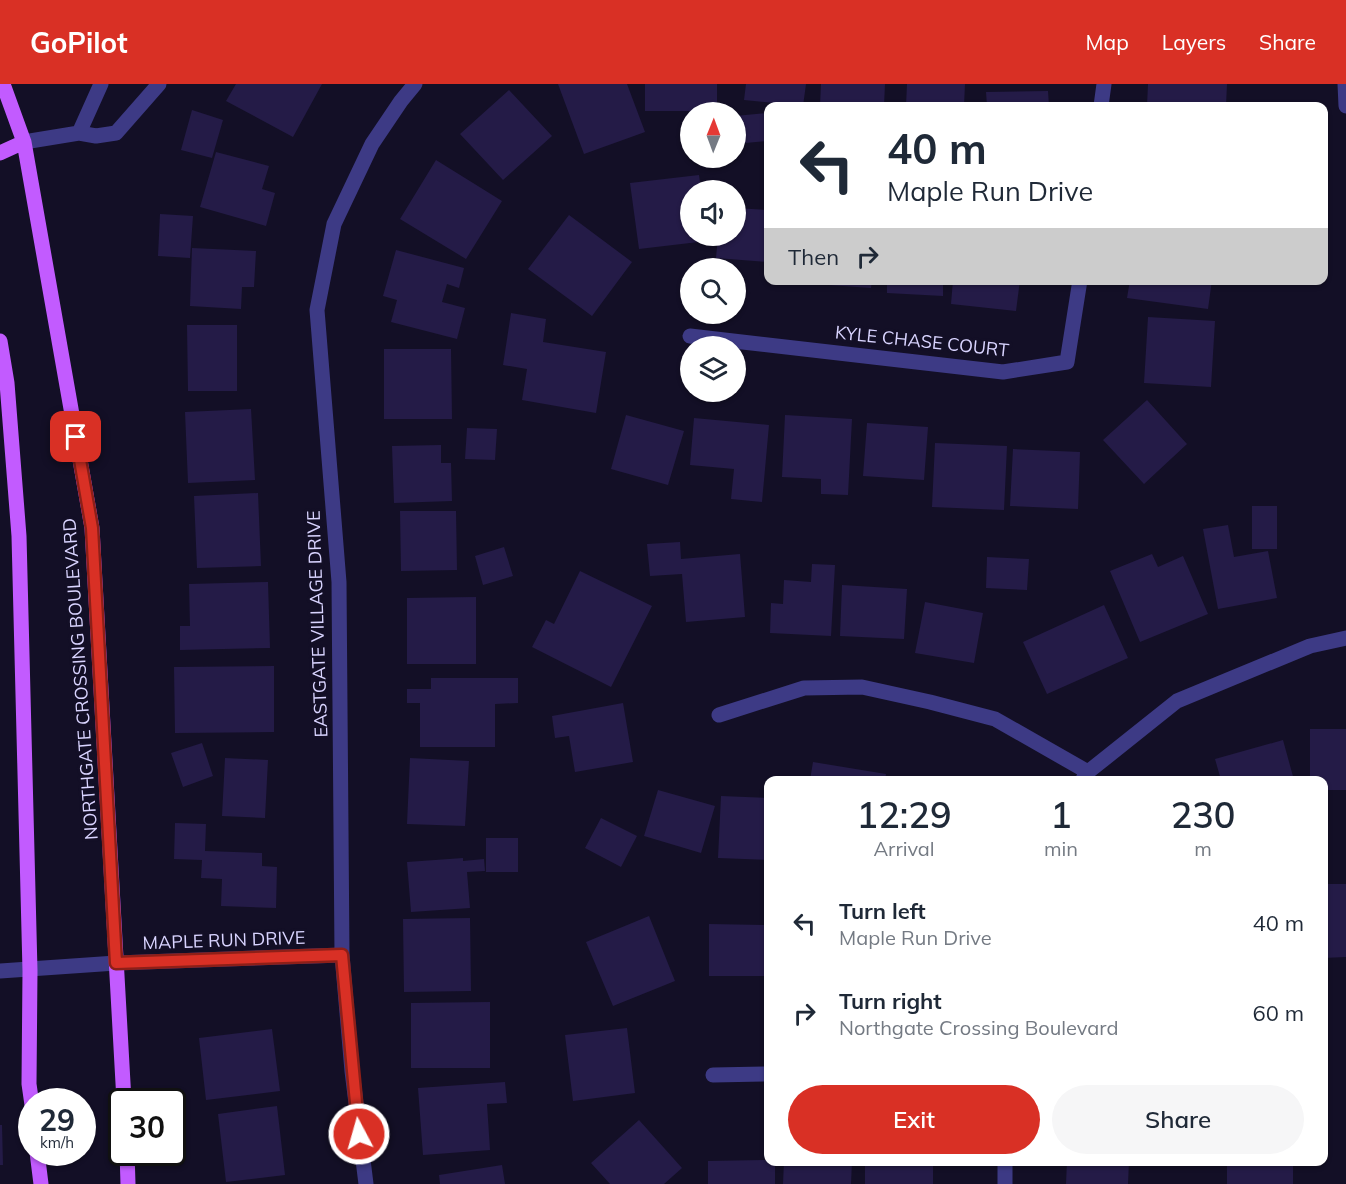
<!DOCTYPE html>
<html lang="en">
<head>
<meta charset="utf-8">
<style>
	body { margin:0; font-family:Mulish,sans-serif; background:#f6f6f7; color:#1f2937; height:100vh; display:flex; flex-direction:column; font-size:22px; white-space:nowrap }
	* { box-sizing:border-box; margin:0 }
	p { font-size:20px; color:#747a83 }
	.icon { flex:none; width:33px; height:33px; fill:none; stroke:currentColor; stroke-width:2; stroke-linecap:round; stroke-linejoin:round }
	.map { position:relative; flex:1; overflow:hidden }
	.drawer { position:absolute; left:764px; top:692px; width:564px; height:390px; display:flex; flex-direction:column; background:#fff; border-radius:12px; box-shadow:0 2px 4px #0004 }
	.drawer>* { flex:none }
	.banner { position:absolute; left:764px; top:18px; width:564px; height:183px; border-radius:12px; box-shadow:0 2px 4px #0004; background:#fff; color:#1f2937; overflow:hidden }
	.needle { width:39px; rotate:1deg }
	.controls { position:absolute; left:680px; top:18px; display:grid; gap:12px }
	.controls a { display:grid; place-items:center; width:66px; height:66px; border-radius:50%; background:#fff; box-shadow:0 2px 4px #0004; font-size:30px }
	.speed { position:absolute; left:18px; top:1004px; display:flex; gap:12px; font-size:30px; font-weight:700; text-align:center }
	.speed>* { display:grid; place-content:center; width:78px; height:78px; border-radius:50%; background:#fff; box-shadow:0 2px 4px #0004; line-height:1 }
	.speed small { font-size:15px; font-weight:400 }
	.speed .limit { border:3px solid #111; border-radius:9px; background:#fff; color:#111 }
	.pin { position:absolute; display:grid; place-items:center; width:51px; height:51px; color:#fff; margin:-26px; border-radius:12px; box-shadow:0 3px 9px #0006 }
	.me { position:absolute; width:66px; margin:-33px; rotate:354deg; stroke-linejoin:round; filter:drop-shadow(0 0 4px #0008) }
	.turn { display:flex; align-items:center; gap:21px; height:126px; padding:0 24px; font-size:27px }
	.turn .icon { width:78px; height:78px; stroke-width:2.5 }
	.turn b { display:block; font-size:42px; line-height:51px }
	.then { display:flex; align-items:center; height:57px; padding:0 24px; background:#0003; gap:12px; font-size:22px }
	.eta { display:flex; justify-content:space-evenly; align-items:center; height:102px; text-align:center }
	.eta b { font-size:36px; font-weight:600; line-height:42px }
	.button { display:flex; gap:12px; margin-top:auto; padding:12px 24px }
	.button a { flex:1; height:69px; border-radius:36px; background:#d93025; color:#fff; font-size:24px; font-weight:600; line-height:69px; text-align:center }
	.button a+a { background:#f6f6f7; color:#1f2937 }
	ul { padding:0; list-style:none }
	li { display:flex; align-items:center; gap:18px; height:90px; padding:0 24px }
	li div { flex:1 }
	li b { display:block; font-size:22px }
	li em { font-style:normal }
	header { display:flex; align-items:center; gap:36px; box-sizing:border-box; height:84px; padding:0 30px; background:#d93025; color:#fff }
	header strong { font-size:28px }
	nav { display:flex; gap:33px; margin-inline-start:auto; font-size:21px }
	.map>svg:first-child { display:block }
	.building { fill:#241b47 }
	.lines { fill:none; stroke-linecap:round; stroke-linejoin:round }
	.minor { stroke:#3d3a85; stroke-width:15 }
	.major { stroke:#c25bff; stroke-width:15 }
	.route-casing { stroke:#8d1f18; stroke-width:15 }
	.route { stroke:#d93025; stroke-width:10 }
	.labels { text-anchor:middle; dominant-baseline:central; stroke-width:6; stroke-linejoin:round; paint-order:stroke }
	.street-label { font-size:18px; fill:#d9d4ff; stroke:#130f26 }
</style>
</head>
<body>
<header>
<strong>GoPilot</strong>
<nav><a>Map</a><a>Layers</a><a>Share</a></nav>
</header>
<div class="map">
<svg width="1346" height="1100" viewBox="0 0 1346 1100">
	<rect width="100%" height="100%" fill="#130f26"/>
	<path class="building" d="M236,0H322L293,53L226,17Z
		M558,0H627L645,48L584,70Z
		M645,0H717V27H645Z
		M746,0H806L803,22L744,16Z
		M821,0H885L884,22H820Z
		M907,0H965L964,22H906Z
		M1148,0H1227L1226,22H1147Z
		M509,6L552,52L503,96L460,50Z
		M1048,7L1049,22H987L986,8Z
		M192,26L223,36L212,74L181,66Z
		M768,29V57L735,60V32Z
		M216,68L269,82L262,105L275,109L266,142L200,123Z
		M436,76L502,117L466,175L400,135Z
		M699,91L701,106H690V152H706L707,157L639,165L630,99Z
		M735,124L768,126V178L716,174L718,152H735Z
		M160,130L193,132L190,174L158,172Z
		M569,131L632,178L592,232L528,185Z
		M192,164L256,167L254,203H242L241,225L190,222Z
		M396,166L464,184L459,204L447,200L442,218L465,224L457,255L391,238L397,216L383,212Z
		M800,196H872L871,204L800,199Z
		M887,196H943V212L887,209Z
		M953,196H1020L1016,227L951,220Z
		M1130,196H1212L1208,225L1127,214Z
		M511,229L546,235L543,258L606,268L596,329L522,316L527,285L503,281Z
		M1148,233L1215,237L1211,303L1144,299Z
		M187,241H237V307H188Z
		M384,265H451L452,335H384Z
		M1147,316L1187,360L1144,400L1103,356Z
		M251,325L255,396L188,399L185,328Z
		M626,331L684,347L668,401L611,385Z
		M785,331L852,335L848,411L821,410V395L782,393Z
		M694,334L769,341L762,418L731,415L734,385L690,381Z
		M867,339L928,343L924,396L863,392Z
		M467,344L497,345L495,376L465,375Z
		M935,359L1007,362L1004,426L932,423Z
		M441,361V379H451L452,417L394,419L392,362Z
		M1013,365L1080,368L1078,425L1010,422Z
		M258,409L261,482L197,484L194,412Z
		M1252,422H1277V465H1252Z
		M400,427H456L457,486L401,487Z
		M1228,441L1234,473L1268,467L1277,514L1218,525L1203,445Z
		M680,458L681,475L740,470L745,533L686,538L682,490L650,492L647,460Z
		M504,463L513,492L483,501L475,472Z
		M1152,470L1158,483L1183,472L1208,530L1140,558L1110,487Z
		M987,473L1029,475L1027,506L986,504Z
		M812,480L835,481L831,552L770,549L771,519L783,520L784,496L811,498Z
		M580,487L652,522L611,603L532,563L546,536L554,540Z
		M268,498L270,564L180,566V542H190L189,500Z
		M842,501L907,505L904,555L840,552Z
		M476,513V580H407V514Z
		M925,518L983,529L974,579L915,569Z
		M1104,521L1128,574L1047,610L1023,558Z
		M274,582V648L175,649L174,583Z
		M431,594H518V619L495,620V663H420V619H407V605H431Z
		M623,619L633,678L575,688L569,652L555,654L552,632Z
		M1310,645H1346V706H1323V696H1310Z
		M1283,656L1294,696H1221L1215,675Z
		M202,659L213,692L183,703L171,669Z
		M225,674L268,676L265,734L222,732Z
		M410,674L469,677L465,742L407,740Z
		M813,678L886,690L885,696H810Z
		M658,706L715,722L701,769L644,752Z
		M721,712L768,714V776L718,774Z
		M601,734L637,752L621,783L585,764Z
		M175,739L206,740L205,767L262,769V782L277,783L276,824L221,822L222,795L201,794L202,776L174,775Z
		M486,754H518V788H486Z
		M463,774V777L484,775L485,787L467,788L470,824L411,828L407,778Z
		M1323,800H1346V873L1323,874Z
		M765,828H768V892H709V840L765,841Z
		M649,832L675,897L613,922L586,858Z
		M470,834L471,907L404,908L403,835Z
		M490,918V984H411V919Z
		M627,944L635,1009L573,1017L565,951Z
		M272,945L280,1007L206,1016L199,954Z
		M505,998L507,1019L487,1020L490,1066L423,1071L418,1004Z
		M277,1022L285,1091L226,1098L218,1030Z
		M639,1036L682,1084L664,1100H610L591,1079Z
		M0,1041H2L3,1081H0Z
		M768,1076L775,1077V1100H708V1077Z
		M784,1077H852L851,1100H783Z
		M865,1077H933V1100H865Z
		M1067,1077H1129L1128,1100H1066Z
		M1227,1077H1305V1080H1293V1100H1227Z
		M502,1081L505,1100H440L439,1091Z"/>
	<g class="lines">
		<path class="minor" d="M1345,0L1346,22
			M1101,22L1104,0
			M79,49L101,0
			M24,58L79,49L96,52L116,49L159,0
			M690,252L1003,288L1067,278L1080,196
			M719,631L804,604L862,603L930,618L995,635L1088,688
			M1083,695L1088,688L1177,617L1310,562L1346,554
			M0,887L116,879L342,871
			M713,991L768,990
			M1005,1077V1100
			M366,1100L352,987L342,871L339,498L317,226L334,140L372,60L401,17L415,0"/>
		<path class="major" d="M3,0L24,58L92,444L124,1017
			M0,69L24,58
			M0,257L7,299L19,452L30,887L29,1000L32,1021
			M37,1068L41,1100
			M127,1068L128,1100"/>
	</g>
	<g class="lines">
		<g class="route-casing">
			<path id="route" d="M76,353L92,444L116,879L342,871L359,1050"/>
		</g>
		<use href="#route" class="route"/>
	</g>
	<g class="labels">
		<g class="street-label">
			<text transform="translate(922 257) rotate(6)">KYLE CHASE COURT</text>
			<text transform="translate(317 540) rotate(-92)">EASTGATE VILLAGE DRIVE</text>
			<text transform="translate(80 595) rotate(-94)">NORTHGATE CROSSING BOULEVARD</text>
			<text transform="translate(224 856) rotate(-2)">MAPLE RUN DRIVE</text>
		</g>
	</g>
</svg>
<div class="controls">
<a><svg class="needle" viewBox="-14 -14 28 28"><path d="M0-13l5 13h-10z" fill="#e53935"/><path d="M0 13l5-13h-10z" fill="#747a83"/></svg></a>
<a><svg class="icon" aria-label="sound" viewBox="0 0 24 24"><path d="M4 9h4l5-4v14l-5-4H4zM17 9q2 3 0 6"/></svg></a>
<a><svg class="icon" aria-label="search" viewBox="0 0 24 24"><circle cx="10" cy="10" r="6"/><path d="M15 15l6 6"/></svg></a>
<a><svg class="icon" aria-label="layers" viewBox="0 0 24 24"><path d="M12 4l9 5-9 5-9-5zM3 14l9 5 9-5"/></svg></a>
</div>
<div class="speed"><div>29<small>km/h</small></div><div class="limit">30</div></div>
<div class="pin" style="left:76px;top:353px;background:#d93025"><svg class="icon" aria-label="arrive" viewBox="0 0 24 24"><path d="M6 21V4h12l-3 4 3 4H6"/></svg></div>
<svg class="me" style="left:359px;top:1050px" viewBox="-20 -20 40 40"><circle r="17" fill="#d93025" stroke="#fff" stroke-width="3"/><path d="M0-11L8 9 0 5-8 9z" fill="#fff"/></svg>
<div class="banner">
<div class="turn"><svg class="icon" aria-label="left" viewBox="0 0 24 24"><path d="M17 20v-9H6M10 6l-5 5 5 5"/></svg><div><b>40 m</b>Maple Run Drive</div></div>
<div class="then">Then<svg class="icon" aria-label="right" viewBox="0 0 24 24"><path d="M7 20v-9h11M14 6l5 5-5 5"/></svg></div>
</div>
<section class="drawer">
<div class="eta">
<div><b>12:29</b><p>Arrival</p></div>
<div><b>1</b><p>min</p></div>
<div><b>230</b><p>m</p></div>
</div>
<ul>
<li><svg class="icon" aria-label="left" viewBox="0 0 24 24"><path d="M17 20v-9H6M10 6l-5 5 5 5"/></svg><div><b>Turn left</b><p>Maple Run Drive</p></div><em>40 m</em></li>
<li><svg class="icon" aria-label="right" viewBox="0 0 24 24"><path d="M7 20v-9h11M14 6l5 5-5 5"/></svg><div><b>Turn right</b><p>Northgate Crossing Boulevard</p></div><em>60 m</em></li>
</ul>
<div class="button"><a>Exit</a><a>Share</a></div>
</section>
</div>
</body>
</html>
